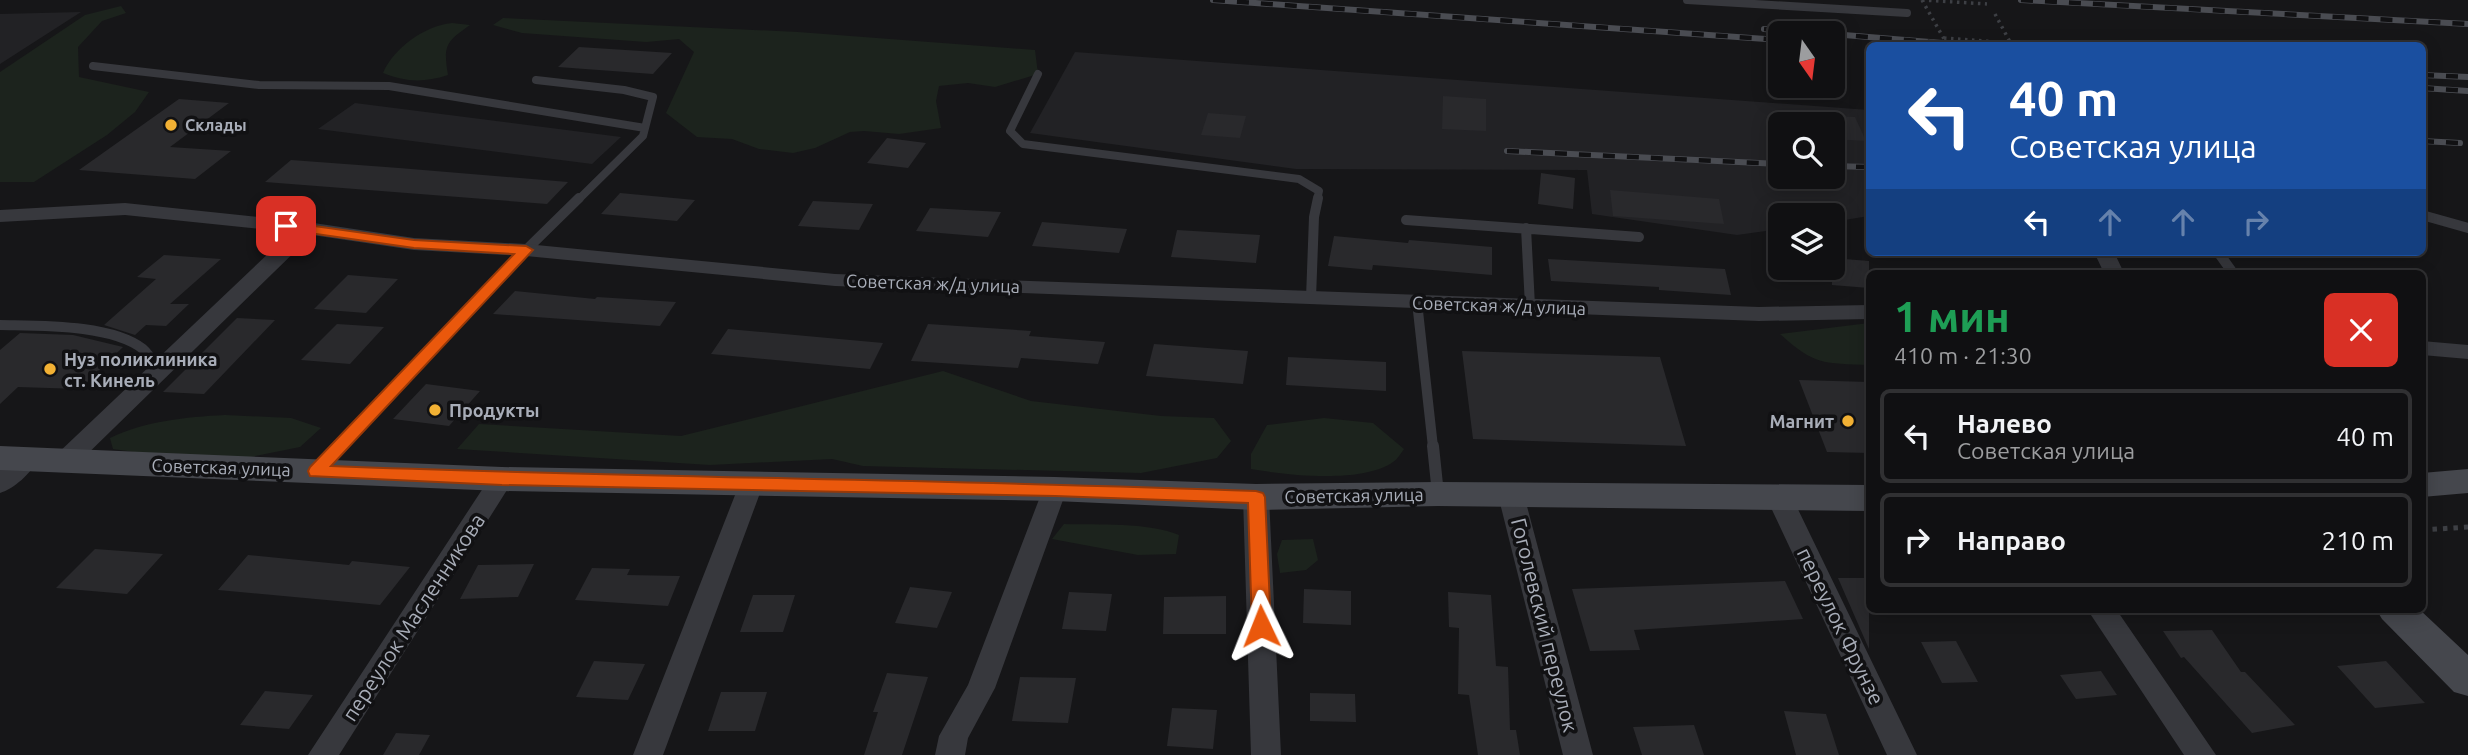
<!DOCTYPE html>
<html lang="ru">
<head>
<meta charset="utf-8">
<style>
	body { margin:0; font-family:Ubuntu,sans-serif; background:#1e1e20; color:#f1f3f6; height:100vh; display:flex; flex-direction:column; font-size:26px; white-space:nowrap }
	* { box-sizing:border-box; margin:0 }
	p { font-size:23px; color:#9c9d9f }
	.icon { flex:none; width:38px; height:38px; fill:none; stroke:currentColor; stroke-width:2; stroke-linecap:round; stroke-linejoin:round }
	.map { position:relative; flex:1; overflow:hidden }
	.details { position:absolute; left:1866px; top:270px; width:560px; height:343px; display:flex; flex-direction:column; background:#101012; border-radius:10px; box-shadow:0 4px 18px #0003,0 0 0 2px #303032 }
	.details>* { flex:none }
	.top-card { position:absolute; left:1866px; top:42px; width:560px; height:214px; border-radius:10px; box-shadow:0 4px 18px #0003,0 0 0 2px #303032; background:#1a4fa0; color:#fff; overflow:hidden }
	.needle { width:46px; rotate:166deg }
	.buttons { position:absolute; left:1768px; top:21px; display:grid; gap:14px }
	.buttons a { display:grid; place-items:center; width:77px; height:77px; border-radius:10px; background:#101012; box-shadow:0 4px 18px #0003,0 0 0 2px #303032; font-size:35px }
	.pin { position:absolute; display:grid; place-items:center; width:60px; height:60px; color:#fff; margin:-30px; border-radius:14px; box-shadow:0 4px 10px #0006 }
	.me { position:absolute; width:77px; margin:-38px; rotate:358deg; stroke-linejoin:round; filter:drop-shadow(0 0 5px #0008) }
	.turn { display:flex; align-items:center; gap:24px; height:147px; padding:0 28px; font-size:32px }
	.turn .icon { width:91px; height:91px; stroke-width:2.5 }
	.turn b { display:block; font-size:49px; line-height:60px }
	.lanes { display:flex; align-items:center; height:66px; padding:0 28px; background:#0003; justify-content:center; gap:35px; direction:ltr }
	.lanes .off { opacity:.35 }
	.round { display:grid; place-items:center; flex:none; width:74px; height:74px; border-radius:10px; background:#1e1e20 }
	.headline { display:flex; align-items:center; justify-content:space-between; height:119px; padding:0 28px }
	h1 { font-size:42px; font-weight:700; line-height:52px; color:#1e9e55 }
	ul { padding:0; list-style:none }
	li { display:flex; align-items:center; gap:21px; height:94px; margin:0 14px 10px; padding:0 14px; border:4px solid #303032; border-radius:10px }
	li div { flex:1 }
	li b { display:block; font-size:26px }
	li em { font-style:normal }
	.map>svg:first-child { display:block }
	.built { fill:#222225; fill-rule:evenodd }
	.green { fill:#1c231d }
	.building { fill:#29292c }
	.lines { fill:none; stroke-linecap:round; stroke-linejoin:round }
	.path-far1 { stroke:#3d3f44; stroke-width:3.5; stroke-dasharray:2.5 4.5; stroke-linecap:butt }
	.path { stroke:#3d3f44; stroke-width:5; stroke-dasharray:4.5 6; stroke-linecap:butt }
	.lane-far2 { stroke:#37383d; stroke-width:8 }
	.lane-far1 { stroke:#37383d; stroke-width:10 }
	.lane { stroke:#37383d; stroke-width:12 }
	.street { fill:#37383d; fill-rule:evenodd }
	.secondary { fill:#45474d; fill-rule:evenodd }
	.rail-casing { stroke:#4a4c52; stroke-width:6 }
	.rail { stroke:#111113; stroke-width:4.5; stroke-dasharray:12; stroke-linecap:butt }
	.path-bridge { stroke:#3d3f44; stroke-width:3.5; stroke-dasharray:2.5 4.5; stroke-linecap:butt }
	.route { fill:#ea580c; stroke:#983908; stroke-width:2 }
	.poi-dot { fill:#f2b134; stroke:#111113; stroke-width:2.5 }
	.labels { text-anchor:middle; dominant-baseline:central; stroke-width:7; stroke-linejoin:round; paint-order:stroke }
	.far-poi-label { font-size:16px; font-weight:bold; fill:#a8adb8; stroke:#111113; text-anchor:start }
	.street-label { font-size:18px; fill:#a8adb8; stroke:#111113 }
	.poi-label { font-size:18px; font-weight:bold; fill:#a8adb8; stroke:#111113; text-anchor:start }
	.near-street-label { font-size:21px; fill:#a8adb8; stroke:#111113 }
</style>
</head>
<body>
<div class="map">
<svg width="2468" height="755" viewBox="0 0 2468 755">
	<rect width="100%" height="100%" fill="#161618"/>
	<path class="built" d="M81,12L0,64V14Z
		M1075,52L1869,110V216L1832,222V215H1780V229L1737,235L1592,214L1587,170L1296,169L1030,133ZM1780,124H1832V177H1780Z
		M355,103L621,137L592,164L318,129Z"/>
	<path class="green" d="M121,6L126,13L102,21L78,47L79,77L149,92L135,112L107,135L34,182H0V72L85,15Z
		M503,18L798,32L1035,50L1038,74L995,87L968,83L939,86L936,101L941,128L899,134L864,131L850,132L815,148L793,153L759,149L732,139L697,137L666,113L694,52L679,39L646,42L522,33L493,25Z
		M452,23L470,25C446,42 443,45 448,75C423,83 406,82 383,73C394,48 424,26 452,23Z
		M1869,323V365C1824,363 1815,366 1780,334Z
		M943,371L1031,401L1161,416L1214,418L1231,441L1217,458L1141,473L863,466L832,459L710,465L457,449L479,424L681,436Z
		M225,415L291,418L321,428L300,447L236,460L148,454L113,449L110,438C145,421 186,417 225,415Z
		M1324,418L1373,423L1404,449C1401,453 1397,460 1393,462C1362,484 1286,475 1251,469V454L1267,425Z
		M1064,524C1099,525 1147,522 1179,535L1176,554L1138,555L1052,539Z
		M1313,539L1318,560L1306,570L1280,573L1277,554L1282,540Z"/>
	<path class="building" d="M579,47L672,53L653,74L558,67Z
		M1443,96L1486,99V131L1442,129Z
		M179,99L229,103L170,147L231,151L195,179L79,170Z
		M1208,113L1246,116L1240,138L1201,135Z
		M1832,116L1855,117L1866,141L1832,139Z
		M887,138L926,143L908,168L867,163Z
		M291,160L399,168L568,182L547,204L265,182Z
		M1541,173L1575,178L1573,209L1538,204Z
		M1610,190L1719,199L1724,224L1613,216Z
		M620,193L695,200L677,221L601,214Z
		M813,201L873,204L859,230L798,226Z
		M930,208L1001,212L988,237L916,231Z
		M1042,222L1127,229L1119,253L1032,246Z
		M1177,230L1260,235L1256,263L1171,257Z
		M1334,236L1408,243L1409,240L1492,247V275L1373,265L1372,270L1328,266Z
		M164,255L221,259L170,304H189L166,326L146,325L135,335L104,325L156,279L137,277Z
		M1832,258L1869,261V288L1832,285Z
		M1548,259L1725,269L1731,295L1659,290V287L1551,281Z
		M348,275L398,279L366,313L314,309Z
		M515,291L595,299L597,297L676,302L660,326L493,314Z
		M237,318L275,320L204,394L163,392Z
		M337,324L384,327L350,364L301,360Z
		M928,324L1031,331L1029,336L1105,342L1098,364L1021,358L1018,368L911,361Z
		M728,329L883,343L870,369L711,354Z
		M20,333L73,335L123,347L80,389L18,387L0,404V350Z
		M1154,344L1248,351L1243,384L1146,376Z
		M1462,351L1660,357L1686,446L1473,439Z
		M1288,357L1386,362V391L1286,385Z
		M1799,380L1869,382V453L1827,452Z
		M426,384L480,391L449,426L393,419Z
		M95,549L163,554L127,594L56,588Z
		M248,555L349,565L352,561L410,567L380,605L218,590Z
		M534,564L518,597L460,599L478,565Z
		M592,568L630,569L627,575L680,576L668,606L575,600Z
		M1838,578H1869V649Z
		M1785,581L1803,619L1634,630L1640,650L1590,651L1572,589Z
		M910,587L952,592L937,628L895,623Z
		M1304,589L1351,591V625L1303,623Z
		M1069,592L1112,594L1106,631L1062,629Z
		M1448,592L1491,595L1496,666L1508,667L1510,730H1516L1520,755H1478L1469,695L1458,694L1459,628L1449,627Z
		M753,595H795L783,632H740Z
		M1226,596V634H1163L1164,597Z
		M2212,630L2241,672H2245L2295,725L2252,733L2184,657L2181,658L2163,631Z
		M1956,641L1978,682L1942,683L1921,642Z
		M594,661L645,664L628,700L576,697Z
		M2386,661L2425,703L2375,708L2337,666Z
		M2101,671L2117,695L2076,699L2060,675Z
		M887,673L928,677L902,755H864L878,712H873Z
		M1020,677L1076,678L1068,723L1012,721Z
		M265,691L313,695L289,729L240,725Z
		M721,692H767L755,731H708Z
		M1310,693L1355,694L1356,722L1310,721Z
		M1172,708L1217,710L1213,749L1167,746Z
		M1784,711L1826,714L1839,755H1796Z
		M1694,725L1704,755H1642L1633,727Z
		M396,733L430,735L419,755H383Z"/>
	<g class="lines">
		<path class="path-far1" d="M1922,0L1987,4
			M1995,14L2010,42
			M1944,38L2011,43"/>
		<path class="path" d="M2422,530L2468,527"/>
		<path class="lane-far2" d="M1687,0L1907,13
			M93,66L259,85L389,86L645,128
			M1038,74L1010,131L1023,144L1299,179L1319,191L1317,200
			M536,80L624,90L653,97L643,136L578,200"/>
		<path class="lane-far1" d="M2422,215L2468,228
			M1406,220L1639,237
			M1526,228L1530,306
			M2218,252L2233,273
			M1311,298L1314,217L1318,198
			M1417,302L1433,447
			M0,325C39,326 111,324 143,349C150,355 154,364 159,371
			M339,447L526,250L579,198"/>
		<path class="lane" d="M1433,446L1438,494
			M318,469L340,446"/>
		<path class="street" d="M125,203L307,222L414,238L526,244L835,274L1759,307L1869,305V319L1759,321L835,286L526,256L414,250L312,235L74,467L65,470L56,467L53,461L56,455L291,232L125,215L0,222V210Z
			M2094,252H2114L2124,273H2104Z
			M2422,341L2468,345V359L2422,355Z
			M26,451L35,454L38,460C31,473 14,489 0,493V470L17,454Z
			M502,470L511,473L514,479L339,755H308L493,473Z
			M751,476L760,479L763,485L663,755H633L739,485L742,479Z
			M1055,480L1064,483L1067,489L995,688L968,738L965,755H935L939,736L968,685L1043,489L1046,483Z
			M1511,486L1520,489L1524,495L1593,755H1563L1498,495L1502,489Z
			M1256,488L1265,491L1269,497L1281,755H1251L1243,497L1247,491Z
			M1779,488L1788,491L1792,497L1917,755H1887L1766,497L1770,491Z
			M2087,609H2116L2216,755H2184Z"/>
		<path class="secondary" d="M0,446L502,467L1055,477L1256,484L1438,482L1869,485V511L1438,506L1256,510L1055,501L502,491L0,470Z
			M2468,469V493L2422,497V473Z
			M2376,609H2419L2468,655V696L2454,692L2382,619Z"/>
		<g class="rail-casing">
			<path id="rail" d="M1213,0L1780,40
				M2021,0L2468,24
				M1764,29L1817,33
				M1832,34L1979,46
				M2422,75L2468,77
				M2422,88L2468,91
				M2422,141L2460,143
				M1507,151L1780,164
				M1832,166L1869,167"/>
		</g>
		<use href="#rail" class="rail"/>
		<path class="path-bridge" d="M1922,0L1948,46"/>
	</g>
	<path class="route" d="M286,222L414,240L526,246L533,250L331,466C640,478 948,479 1256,491L1263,493L1265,497L1271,626L1268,631L1261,634L1255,631L1252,626L1248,503L1055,496L502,485L310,476L308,471L310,467L514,254L414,248L281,229V224Z"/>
	<g class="poi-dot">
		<circle cx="171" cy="125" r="7"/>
		<circle cx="50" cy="369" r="7"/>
		<circle cx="435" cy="410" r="7"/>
		<circle cx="1848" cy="421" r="7"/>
	</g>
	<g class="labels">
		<g class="far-poi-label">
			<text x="185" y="125">Склады</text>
		</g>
		<g class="street-label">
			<text transform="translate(933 283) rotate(2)">Советская ж/д улица</text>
			<text transform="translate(1499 305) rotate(2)">Советская ж/д улица</text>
			<text transform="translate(221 467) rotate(2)">Советская улица</text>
			<text transform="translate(1354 495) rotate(-1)">Советская улица</text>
		</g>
		<g class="poi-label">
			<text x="64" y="359">Нуз поликлиника<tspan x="64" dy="21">ст. Кинель</tspan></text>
			<text x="449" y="410">Продукты</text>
			<text x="1834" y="421" text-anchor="end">Магнит</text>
		</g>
		<g class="near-street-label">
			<text transform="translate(413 617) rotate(-57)">переулок Масленникова</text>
			<text transform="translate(1545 625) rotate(76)">Гоголевский переулок</text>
			<text transform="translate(1841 626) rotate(64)">переулок Фрунзе</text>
		</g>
	</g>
</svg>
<div class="buttons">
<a><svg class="needle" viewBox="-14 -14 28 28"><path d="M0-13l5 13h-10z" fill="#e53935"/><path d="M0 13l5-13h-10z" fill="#9c9d9f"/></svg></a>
<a><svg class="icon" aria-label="search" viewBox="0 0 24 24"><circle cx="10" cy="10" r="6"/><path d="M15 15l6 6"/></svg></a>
<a><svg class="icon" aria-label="layers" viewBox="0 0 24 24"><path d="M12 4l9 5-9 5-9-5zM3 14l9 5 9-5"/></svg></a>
</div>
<div class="pin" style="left:286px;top:226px;background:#d93025"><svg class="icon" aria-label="arrive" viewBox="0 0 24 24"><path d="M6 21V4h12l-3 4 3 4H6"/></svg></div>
<svg class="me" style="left:1261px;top:626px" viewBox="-20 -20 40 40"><path d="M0-17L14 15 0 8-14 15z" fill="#ea580c" stroke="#fff" stroke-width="4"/></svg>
<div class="top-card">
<div class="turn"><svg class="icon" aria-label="left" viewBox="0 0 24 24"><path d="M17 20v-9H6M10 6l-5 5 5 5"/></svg><div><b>40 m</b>Советская улица</div></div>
<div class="lanes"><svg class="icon" aria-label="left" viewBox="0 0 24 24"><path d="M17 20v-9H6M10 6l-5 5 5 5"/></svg><svg class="icon off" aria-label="ahead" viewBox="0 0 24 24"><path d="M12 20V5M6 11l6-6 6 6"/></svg><svg class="icon off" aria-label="ahead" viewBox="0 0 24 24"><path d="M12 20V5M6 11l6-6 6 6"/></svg><svg class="icon off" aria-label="right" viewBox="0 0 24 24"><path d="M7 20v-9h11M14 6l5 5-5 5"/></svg></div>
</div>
<section class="details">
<div class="headline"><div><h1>1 мин</h1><p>410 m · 21:30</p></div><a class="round" style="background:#d93025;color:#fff"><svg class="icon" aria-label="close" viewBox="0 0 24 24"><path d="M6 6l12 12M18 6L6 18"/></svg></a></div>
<ul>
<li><svg class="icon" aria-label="left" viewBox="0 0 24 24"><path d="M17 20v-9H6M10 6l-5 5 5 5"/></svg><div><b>Налево</b><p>Советская улица</p></div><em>40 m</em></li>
<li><svg class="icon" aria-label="right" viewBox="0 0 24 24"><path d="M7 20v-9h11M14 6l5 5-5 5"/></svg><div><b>Направо</b></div><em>210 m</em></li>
</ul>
</section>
</div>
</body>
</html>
